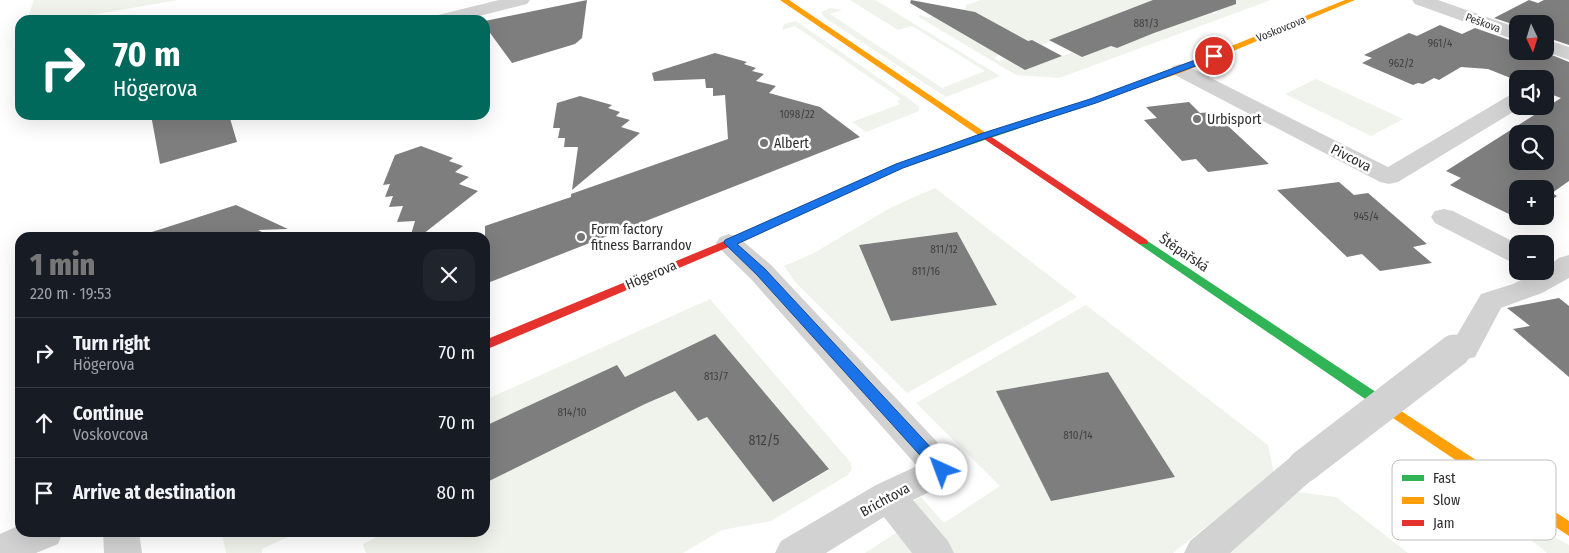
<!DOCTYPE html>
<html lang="en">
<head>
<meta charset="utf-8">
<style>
	body { margin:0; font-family:"Fira Sans Condensed",sans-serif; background:#20242c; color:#f1f3f6; height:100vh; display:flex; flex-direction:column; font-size:19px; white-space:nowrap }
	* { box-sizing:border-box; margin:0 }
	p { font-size:16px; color:#9ea1a6 }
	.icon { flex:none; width:28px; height:28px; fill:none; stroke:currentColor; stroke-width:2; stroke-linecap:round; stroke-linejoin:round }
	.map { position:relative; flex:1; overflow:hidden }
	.side { position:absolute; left:15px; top:232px; width:475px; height:305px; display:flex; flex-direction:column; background:#171b24; border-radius:15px; box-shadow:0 5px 20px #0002 }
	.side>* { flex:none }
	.banner { position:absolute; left:15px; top:15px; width:475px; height:105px; border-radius:15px; box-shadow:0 5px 20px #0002; background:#00695c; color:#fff; overflow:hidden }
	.needle { width:32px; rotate:176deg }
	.tools { position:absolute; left:1509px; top:15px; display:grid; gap:10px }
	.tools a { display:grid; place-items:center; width:45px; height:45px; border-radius:10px; background:#171b24; box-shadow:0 5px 20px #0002; font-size:25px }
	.pin { position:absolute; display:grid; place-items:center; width:42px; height:42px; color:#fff; margin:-21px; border:2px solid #fff; border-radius:50%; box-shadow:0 1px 5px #0007 }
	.me { position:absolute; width:55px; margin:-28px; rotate:317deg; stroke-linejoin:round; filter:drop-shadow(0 0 4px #0008) }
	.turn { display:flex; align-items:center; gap:18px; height:105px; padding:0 15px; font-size:22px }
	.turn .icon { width:65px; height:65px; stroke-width:2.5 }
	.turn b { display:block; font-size:35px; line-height:42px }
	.round { display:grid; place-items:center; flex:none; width:52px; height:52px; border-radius:15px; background:#20242c }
	.head { display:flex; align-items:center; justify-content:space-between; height:85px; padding:0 15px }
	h1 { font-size:30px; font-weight:800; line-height:38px; color:#767676 }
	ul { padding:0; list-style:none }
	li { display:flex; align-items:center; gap:15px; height:70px; padding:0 15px; border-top:1px solid #363941 }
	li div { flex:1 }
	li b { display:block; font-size:19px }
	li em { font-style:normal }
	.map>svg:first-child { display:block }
	.green { fill:#f0f3eb; fill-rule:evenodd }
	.building { fill:#7e7e7e; fill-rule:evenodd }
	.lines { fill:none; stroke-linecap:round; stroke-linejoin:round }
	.street { fill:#d2d2d2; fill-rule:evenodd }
	.fast { fill:#30b455; fill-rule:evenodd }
	.slow { fill:#ff9f0a; fill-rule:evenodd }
	.jam { fill:#e5322d; fill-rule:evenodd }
	.street-bridge { stroke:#d2d2d2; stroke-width:33 }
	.route { fill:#1a73e8; stroke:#114b97 }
	.poi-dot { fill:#767676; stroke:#fff; stroke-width:2 }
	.labels { text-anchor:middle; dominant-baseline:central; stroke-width:5; stroke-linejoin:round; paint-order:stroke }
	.number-label { font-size:11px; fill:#414141 }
	.far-street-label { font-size:11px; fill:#2d2d2d; stroke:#fff }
	.poi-label { font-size:14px; fill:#2d2d2d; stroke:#fff; text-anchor:start }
	.street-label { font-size:14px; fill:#2d2d2d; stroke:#fff }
	.near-number-label { font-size:14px; fill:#414141 }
	.key { fill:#fff; stroke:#c0c0c0; stroke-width:1 }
	.key-label { font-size:14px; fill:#2d2d2d }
</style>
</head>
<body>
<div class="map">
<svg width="1569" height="553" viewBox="0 0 1569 553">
	<rect width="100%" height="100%" fill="#fff"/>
	<path class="green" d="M34,0H178L62,20H27Z
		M850,0H875L1000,76L946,97L825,18L821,12L830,8L842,10L830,14L942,88L985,71L912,26L898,30Z
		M981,0H1172L1132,11L1128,9L1086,29L1081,27L1073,30L1076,32L1042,45L1032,40L1028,41L962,10L966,8V5Z
		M1236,0H1271L1059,78L1016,75L917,16L922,15L927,18L934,16L999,55L994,58L999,61L1005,59L1025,70L1073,52L1082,57L1111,46L1117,48L1121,46L1116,44L1208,11L1214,14L1218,12L1213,9Z
		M796,21L912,101L919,107V111L866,132L852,122L900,104L897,101L901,99L795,26L782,30L784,24Z
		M1316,79L1403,119L1371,136L1285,94Z
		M935,188L1077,297L907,393L796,283L784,266L812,254L892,207ZM957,232L997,304L860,245L893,240L896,245L924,236Z
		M710,299L851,463L852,469L848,475L771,521L722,530L683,553H366L363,544L384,533L485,532V483L645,404L675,391L698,421L707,417L773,502L829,470L715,335L625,377L617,366L485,426V400Z
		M1086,305L1268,445L1274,473L1173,553H948L906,506L921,497L944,523L1000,486L916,403ZM1108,372L1175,477L1051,501L996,391L1035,384L1039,392L1070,378Z
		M1298,492L1336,497L1408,553H1221Z
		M1475,494L1569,545V553H1547Z
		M905,527L927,553H865Z
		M222,533V532L296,533L262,549V553H226Z"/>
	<path class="building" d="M587,0L582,38L575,44L512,63L485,26V21Z
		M911,0L975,12L1028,41L1032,40L1062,56L1025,70L910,3Z
		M1153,0H1236V4L1154,33L1117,48L1111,46L1082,57L1049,40Z
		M1529,0L1538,3L1544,0H1569V45L1545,37V24H1518V26L1494,18Z
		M1440,25L1462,34L1475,28L1518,43V51H1542L1569,62V181L1552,193L1557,196L1545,205V189H1518V216H1519L1517,218L1450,185L1461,178L1446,171L1561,98L1545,92V79H1518V81L1488,69L1461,67L1439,80L1434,78L1423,84L1418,83L1413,85L1362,63L1372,58L1364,55L1409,33L1417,36ZM1518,134H1545V161H1518Z
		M715,53L747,62L744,64L756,68L752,71L764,74L756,81L776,86L769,93L820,107L860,137L485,284V226L571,197V194L728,139L725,95L713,96V88H706L705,79L654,81L652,73Z
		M580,96L612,105L608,108L620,112L616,116L630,120L621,127L640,133L572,190L578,147H564L565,138H558L560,128H553L557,103Z
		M1189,102L1200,113L1213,112L1269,164L1208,172L1196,159L1182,161L1144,120L1157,118L1146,107Z
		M151,115H229L237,142L160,164Z
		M421,146L453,158L449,161L463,166L455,172L469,177L459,184L478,191L418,238H410L415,221L397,222L403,206L389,207L393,196L385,197L390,184L383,185L395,155Z
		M1339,182L1354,195L1368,193L1427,244L1413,247L1432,263L1380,271L1362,254L1347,257L1277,190Z
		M236,205L288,229L258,230L274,238H153L152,232Z
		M957,232L997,305L891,321L859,245Z
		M1559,298L1569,306V377L1513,329L1530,326L1507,308Z
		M715,334L829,469L773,502L707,417L698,421L675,391L645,404L485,483V426L617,365L625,377Z
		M1108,372L1175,477L1051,501L996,391Z"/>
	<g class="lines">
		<path class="street" d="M499,0H530L527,4L463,20H432L434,16Z
			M1412,0H1438L1518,28V41L1415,4Z
			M1545,39L1569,47V60L1544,51Z
			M1180,64L1187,66L1388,167L1510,95L1518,94V106H1523L1398,182L1389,184L1380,182L1173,74L1170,70L1173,66Z
			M1444,209L1453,211L1518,244V264L1509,261L1435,223L1431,217L1435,211Z
			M729,234L738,237L771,265L954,460L959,470L954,480L913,500L948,541L954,553H912L884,517L826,553H775L781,541L876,485L917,466L751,279L720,249L716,243L720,237Z
			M1569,255V278L1542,293L1501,308L1475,357L1454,362L1443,359L1439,351L1443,343L1454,340L1481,294L1513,284L1539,271H1545V268L1559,258Z
			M1304,452L1316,456L1321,466L1316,476L1230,553H1184L1190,541L1292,456Z
			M20,525V532H63L58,544L36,553H0V534Z
			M103,532H139L142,553H104Z"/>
		<path class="fast" d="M1067,106L1071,109L1070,111L902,168L731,246H723L722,244L723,242L896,164Z
			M1143,238L1400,408L1402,412L1400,416L1395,417L1390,416L1139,244L1138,242L1139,240Z"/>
		<path class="slow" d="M780,0H789L992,137L990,139H984Z
			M1345,0H1355L1183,72L1070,111L1067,112L1063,109L1177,68Z
			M1395,407L1569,521V536L1390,416L1388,412L1390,408Z"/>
		<path class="jam" d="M987,134L1147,240L1148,242L1147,244H1139L984,139V135Z
			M727,240L731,242L732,244L731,246L485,350V340Z"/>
		<path class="street-bridge" d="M1304,466L1454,351"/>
	</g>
	<path class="route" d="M1214,53L1218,56L1217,58L1096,103L987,138L903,168L737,244L765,269L947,465L949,470L947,474L942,476L937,474L757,275L724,243L725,240L896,164L980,134L1090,99Z"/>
	<g class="poi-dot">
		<circle cx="1197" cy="119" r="5"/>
		<circle cx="764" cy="143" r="5"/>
		<circle cx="581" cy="237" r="5"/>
	</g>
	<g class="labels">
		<g class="number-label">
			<text x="1146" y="23">881/3</text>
			<text x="1440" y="43">961/4</text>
			<text x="1401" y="63">962/2</text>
			<text x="797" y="114">1098/22</text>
			<text x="1366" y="216">945/4</text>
			<text x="944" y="249">811/12</text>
			<text x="926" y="271">811/16</text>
			<text x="716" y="376">813/7</text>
			<text x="572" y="412">814/10</text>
			<text x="1078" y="435">810/14</text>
		</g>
		<g class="far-street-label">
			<text transform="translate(1483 23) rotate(20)">Peškova</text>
			<text transform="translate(1281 29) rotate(-22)">Voskovcova</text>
		</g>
		<g class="poi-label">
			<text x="1207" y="119">Urbisport</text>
			<text x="774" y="143">Albert</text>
			<text x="591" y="229">Form factory<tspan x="591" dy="16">fitness Barrandov</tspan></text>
		</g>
		<g class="street-label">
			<text transform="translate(1351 158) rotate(27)">Pivcova</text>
			<text transform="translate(1184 253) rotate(34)">Štěpařská</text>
			<text transform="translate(651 275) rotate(-23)">Högerova</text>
			<text transform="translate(885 500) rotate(-29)">Brichtova</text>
		</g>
		<g class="near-number-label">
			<text x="764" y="440">812/5</text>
		</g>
	</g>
	<rect x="1392" y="460" width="164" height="80" rx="8" class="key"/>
	<rect x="1402" y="475" width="22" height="6" fill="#30b455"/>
	<rect x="1402" y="497" width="22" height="7" fill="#ff9f0a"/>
	<rect x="1402" y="520" width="22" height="6" fill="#e5322d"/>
	<g class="key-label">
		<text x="1433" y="483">Fast</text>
		<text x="1433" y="505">Slow</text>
		<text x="1433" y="528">Jam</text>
	</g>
</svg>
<div class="tools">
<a><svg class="needle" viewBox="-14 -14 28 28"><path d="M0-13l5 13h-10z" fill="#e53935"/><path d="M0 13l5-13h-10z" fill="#9ea1a6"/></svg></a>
<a><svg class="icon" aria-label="sound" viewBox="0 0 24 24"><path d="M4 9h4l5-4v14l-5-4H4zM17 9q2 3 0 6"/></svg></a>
<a><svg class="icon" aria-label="search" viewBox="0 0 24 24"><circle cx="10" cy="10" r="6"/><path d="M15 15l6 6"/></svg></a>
<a>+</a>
<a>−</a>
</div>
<div class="pin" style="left:1214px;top:56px;background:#d93025"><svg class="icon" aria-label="arrive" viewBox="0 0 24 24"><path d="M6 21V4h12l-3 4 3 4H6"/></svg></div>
<svg class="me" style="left:942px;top:470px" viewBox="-20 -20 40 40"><circle r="19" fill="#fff"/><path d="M0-13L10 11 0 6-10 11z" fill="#1a73e8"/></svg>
<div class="banner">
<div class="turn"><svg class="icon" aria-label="right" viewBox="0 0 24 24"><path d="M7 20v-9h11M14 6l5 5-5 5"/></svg><div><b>70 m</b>Högerova</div></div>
</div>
<section class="side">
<div class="head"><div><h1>1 min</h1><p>220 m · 19:53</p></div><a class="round"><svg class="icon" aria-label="close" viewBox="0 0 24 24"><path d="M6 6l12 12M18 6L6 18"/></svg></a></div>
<ul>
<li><svg class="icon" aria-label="right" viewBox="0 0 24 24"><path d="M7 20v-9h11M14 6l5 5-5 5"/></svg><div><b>Turn right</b><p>Högerova</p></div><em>70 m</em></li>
<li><svg class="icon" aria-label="ahead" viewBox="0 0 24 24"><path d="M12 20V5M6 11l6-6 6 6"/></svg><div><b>Continue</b><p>Voskovcova</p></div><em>70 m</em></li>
<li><svg class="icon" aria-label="arrive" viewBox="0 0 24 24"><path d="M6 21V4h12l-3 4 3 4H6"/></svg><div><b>Arrive at destination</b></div><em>80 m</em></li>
</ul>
</section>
</div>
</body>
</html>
